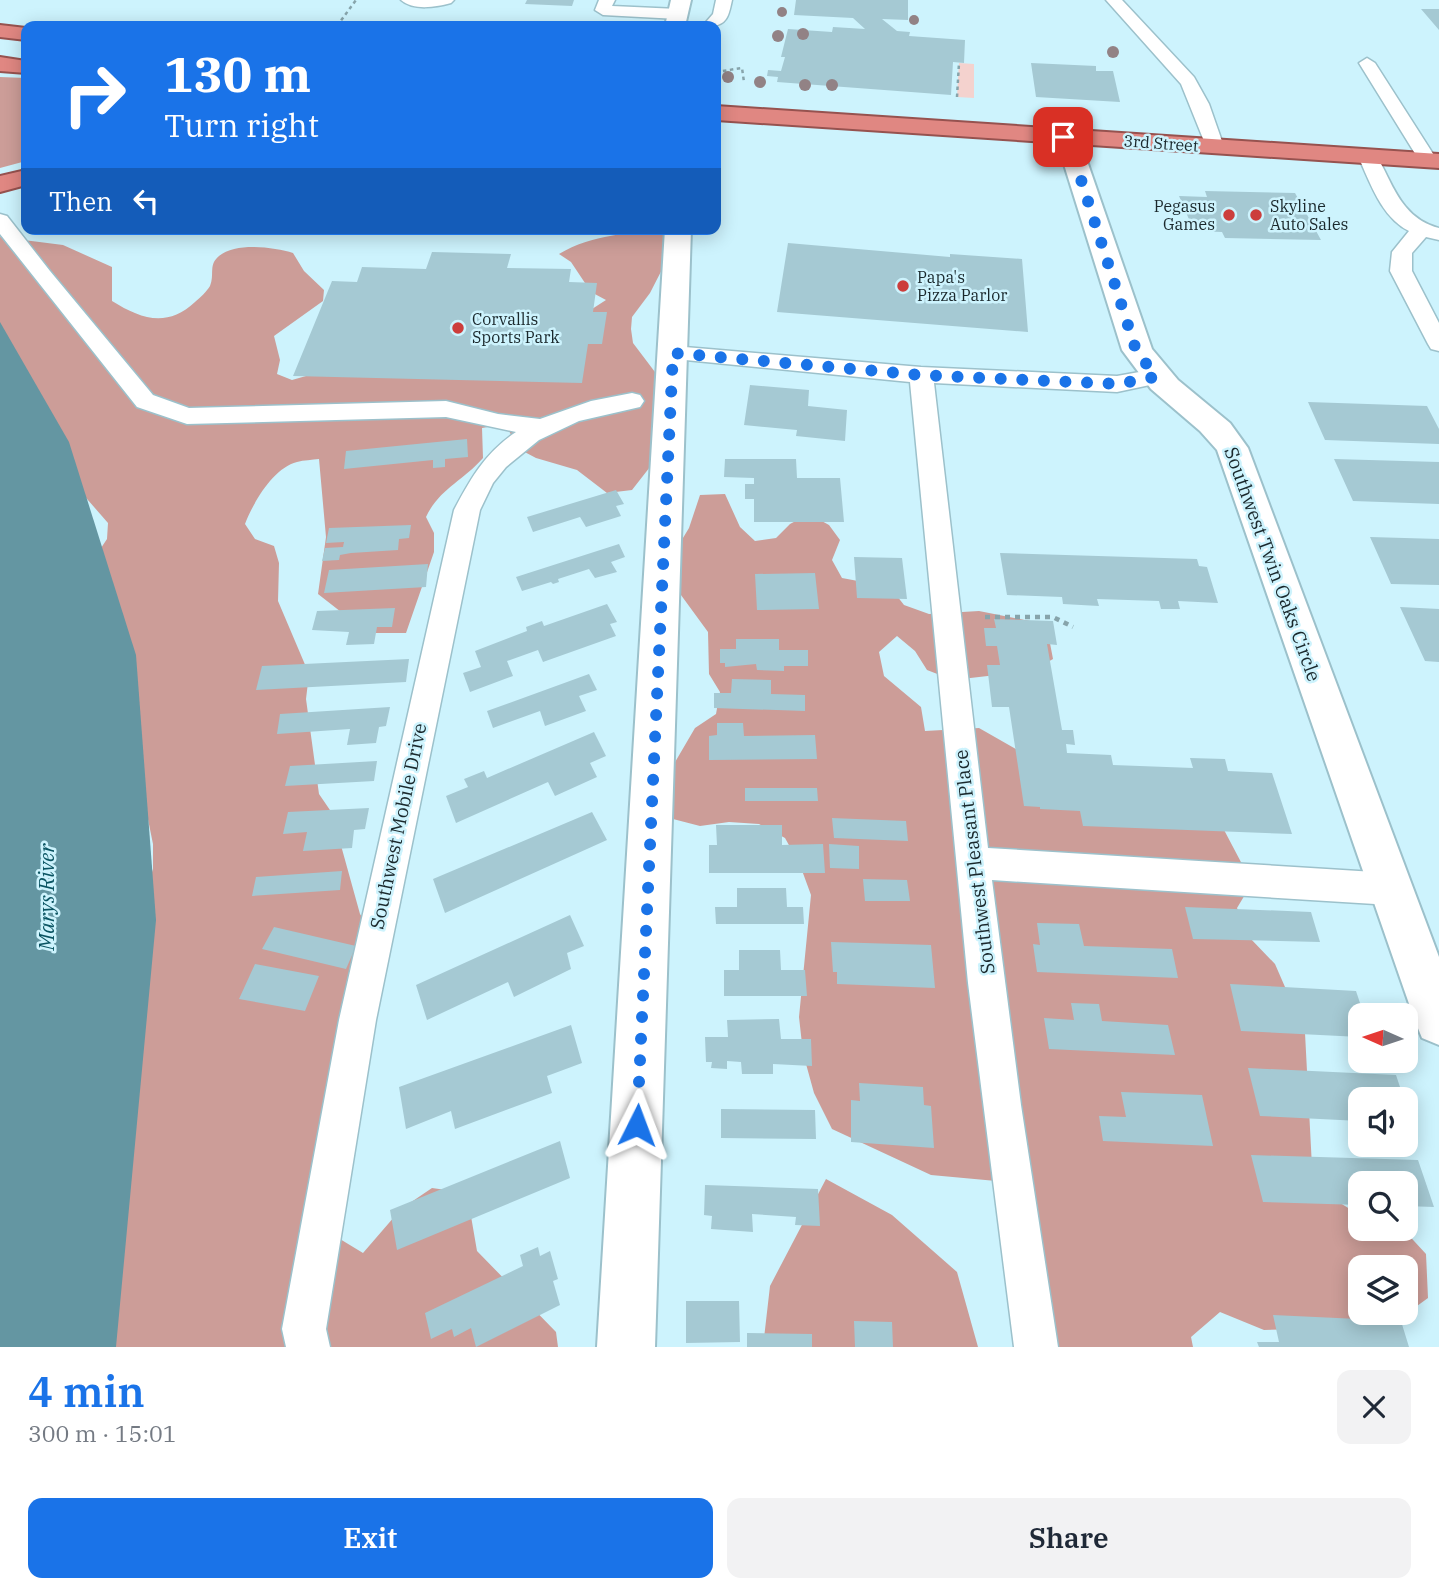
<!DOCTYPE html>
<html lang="en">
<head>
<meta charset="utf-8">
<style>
	body { margin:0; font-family:"IBM Plex Serif",serif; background:#f2f2f3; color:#1f2937; height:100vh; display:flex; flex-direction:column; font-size:26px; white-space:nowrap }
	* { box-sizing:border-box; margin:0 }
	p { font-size:23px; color:#747a83 }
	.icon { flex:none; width:38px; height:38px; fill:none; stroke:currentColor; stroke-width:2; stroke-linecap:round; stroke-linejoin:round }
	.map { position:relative; height:1347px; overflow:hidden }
	.details { display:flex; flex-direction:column; background:#fff; flex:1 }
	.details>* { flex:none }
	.banner { position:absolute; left:21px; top:21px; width:700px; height:214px; border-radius:14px; box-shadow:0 4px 18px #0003; background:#1a73e8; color:#fff; overflow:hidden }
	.needle { width:46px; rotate:273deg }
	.fabs { position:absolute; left:1348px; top:1003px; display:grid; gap:14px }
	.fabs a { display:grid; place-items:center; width:70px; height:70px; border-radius:14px; background:#fff; box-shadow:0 4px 18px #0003; font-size:35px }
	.pin { position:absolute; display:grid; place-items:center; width:60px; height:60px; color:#fff; margin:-30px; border-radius:14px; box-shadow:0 4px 10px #0006 }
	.me { position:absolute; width:77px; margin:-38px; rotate:3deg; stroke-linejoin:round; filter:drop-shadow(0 0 5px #0008) }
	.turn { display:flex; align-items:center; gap:24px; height:147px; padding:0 28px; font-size:32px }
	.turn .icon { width:91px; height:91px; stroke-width:2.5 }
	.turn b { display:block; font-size:49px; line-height:60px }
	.then { display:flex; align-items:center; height:66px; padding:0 28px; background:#0003; gap:14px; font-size:26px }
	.round { display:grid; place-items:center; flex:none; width:74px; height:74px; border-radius:14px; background:#f2f2f3 }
	.head { display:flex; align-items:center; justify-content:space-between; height:119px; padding:0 28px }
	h1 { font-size:42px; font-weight:600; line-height:52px; color:#1a73e8 }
	.primary-button { display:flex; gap:14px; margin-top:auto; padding:14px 28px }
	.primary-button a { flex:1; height:80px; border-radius:14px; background:#1a73e8; color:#fff; font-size:28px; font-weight:600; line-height:80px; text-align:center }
	.primary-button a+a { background:#f2f2f3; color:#1f2937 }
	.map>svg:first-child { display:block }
	.green { fill:#f4d2ce }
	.forest { fill:#cc9d98; fill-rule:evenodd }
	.water { fill:#6496a2 }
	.building { fill:#a5c9d3 }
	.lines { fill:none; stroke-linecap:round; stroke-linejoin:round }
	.service-casing { stroke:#9cc1cb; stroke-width:3 }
	.minor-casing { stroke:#9cc1cb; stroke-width:4 }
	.trunk-casing { stroke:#96524f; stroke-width:4 }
	.path-far1 { stroke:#87a4ab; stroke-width:2.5; stroke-dasharray:3.5 3.5; stroke-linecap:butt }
	.path { stroke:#87a4ab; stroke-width:4.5; stroke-dasharray:5 5; stroke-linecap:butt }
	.service { fill:#fff; fill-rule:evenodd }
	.minor { fill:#fff; fill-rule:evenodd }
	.trunk { fill:#e08782; fill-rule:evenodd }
	.tree { fill:#928285 }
	.route { stroke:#1a73e8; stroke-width:12; stroke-dasharray:0 21.6 }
	.poi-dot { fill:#cc3e3c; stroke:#cdf3fd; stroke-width:2.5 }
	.labels { text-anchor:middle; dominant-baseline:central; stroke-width:5; stroke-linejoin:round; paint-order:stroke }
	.far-street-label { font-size:16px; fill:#1a282c; stroke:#cdf3fd }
	.far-poi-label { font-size:16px; fill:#1a282c; stroke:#cdf3fd; text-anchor:start }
	.street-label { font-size:19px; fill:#1a282c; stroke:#cdf3fd }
	.water-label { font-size:21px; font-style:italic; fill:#0a5462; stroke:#cdf3fd }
</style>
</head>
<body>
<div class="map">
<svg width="1439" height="1347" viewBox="0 0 1439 1347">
	<rect width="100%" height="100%" fill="#cdf3fd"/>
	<path class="green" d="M959,63L974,64V98L957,97Z"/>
	<path class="forest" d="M0,77L26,78V161L0,168Z
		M667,230L672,250L650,293L632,317L631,329L633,343L661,380L664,449L632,490L607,493L577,470L536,458L519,449L505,424L482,428L483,458C463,481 439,489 426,517L434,533V552L406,633H368L318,594L326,537L319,459C312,460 304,460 297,462C273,468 253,503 245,524L255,539L274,546L279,563L278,601L309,674L306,699L319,794L332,813L360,914L375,938L335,1236L363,1253L401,1209L432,1188L467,1193L477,1251L556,1332L558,1347H99L79,1102L153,869V844L95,557L107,539L108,523L26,429L0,412V237L63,245L112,267V301C141,319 167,328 195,302C200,298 207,291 210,286C215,274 208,265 219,256C236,242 274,247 293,253L304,271L324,290L323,301L274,336L280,360L277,374L292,380L313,374L544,340L606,300L591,292L571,262L559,254C593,234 629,233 667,230Z
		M725,494L740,527L755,541L776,538L790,524L809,514L829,525L840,540L832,560L842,578L890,587L904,605L929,614L979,611L1030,621L1049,638L1053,659L1032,671L953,680L927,670L915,651L897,636L879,652L884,676L921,707L925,731L979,728L1030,757L1223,828L1252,883L1237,908L1249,937L1275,964L1305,1033L1313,1186L1353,1211L1360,1212V1228L1403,1229L1426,1254L1428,1298L1388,1327L1264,1330L1220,1312L1191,1337L1193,1347H1023L1007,1182L931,1175L832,1129L814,1093L803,1053L799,1017L811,895L800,865L785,838L759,824L729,822L700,826L673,819L671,769L695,728L716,714L720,692L709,674L708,632L670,580L669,561L689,528L700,495ZM1360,1267H1405V1312H1360Z
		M826,1179L892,1215L957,1272L978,1347H763L770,1286Z"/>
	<path class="water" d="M0,322L69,442L136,655L156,920L116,1347H0Z"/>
	<path class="building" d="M527,0H574L572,6L525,4Z
		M796,0H908V20L882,19L897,31L910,32L909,36L965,40L964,63L953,62L951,95L777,82L778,77L767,76L768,70L781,71L785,57H781L788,29L832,32L833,27L865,29L853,18L794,15Z
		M1421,9H1439V30Z
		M1031,63L1096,66V71H1113L1120,102L1036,97Z
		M1205,191L1295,193L1321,240L1225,238L1222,232L1194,231L1179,196L1207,197Z
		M788,243L950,257V254L1022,259L1028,332L777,312Z
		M432,252L511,254L507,268L571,269L569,282L597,283L593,312H607L602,344H588L582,383L293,376L332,281L357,282L362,267L426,269Z
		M750,385L809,390L808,406L847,410L845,441L796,436L797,430L744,425Z
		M1308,402L1427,406L1439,429V444L1325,440Z
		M467,439L468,457L445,459V467L433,468V460L344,469L346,451Z
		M725,459H796L797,478H840L844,522H754V499H745V484H754V478L724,477Z
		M1334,459L1439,462V504L1353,501Z
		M616,490L624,504L616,506L621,516L586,527L580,517L533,532L527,517Z
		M411,525L409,538L399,539L398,550L351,553L340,555L339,560L322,561L325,548L343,547L344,542L326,543L329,528Z
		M1370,537L1439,539V585L1391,584Z
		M619,544L625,557L611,562L617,572L595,578L589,569L558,579L559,582L553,584L551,582L522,591L516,577Z
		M1000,553L1197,559L1199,566L1207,567L1218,603L1178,601L1180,609H1161L1159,601L1097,599L1099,606L1063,604L1062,597L1007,595Z
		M854,557L902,558L907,599L857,598Z
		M428,564L426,587L324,593L329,570Z
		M815,573L819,609L757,610L755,574Z
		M607,604L617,622L610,624L616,636L543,662L538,650L507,661L513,676L470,692L463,673L481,667L475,651L527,631L526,627L542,621L544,626Z
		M1400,607L1439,609V662L1425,661Z
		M395,608L392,627H377L374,644L346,645L349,632L312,630L317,611Z
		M994,619L1053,621L1057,645L1047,644L1062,730H1073L1075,745L1066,744L1067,753L1111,755L1113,765L1193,768L1190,758L1225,759L1228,771L1272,773L1292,834L1083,826L1080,811L1040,809V807L1024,806L1009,707H992L987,665H1000L997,646H986L984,628H996Z
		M736,639H779V650H808V666H784V671L757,670L756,664L725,667V663H720V649H736Z
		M409,659L406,682L256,690L262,666Z
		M589,674L597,690L579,696L586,711L545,726L540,711L493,728L487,711Z
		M732,679L771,680V694L805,695V711L714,708V693H731Z
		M390,707L386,726L379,727L376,743L347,745L350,729L277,734L280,714Z
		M717,723H743L744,736L815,735L817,759L709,760V736L717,735Z
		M594,732L606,756L590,763L597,777L555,796L548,782L456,823L446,796L468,787L464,779L484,771L487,778Z
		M377,761L374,781L285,786L290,766Z
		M745,788H817L818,801H745Z
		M369,808L365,829L354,830L352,848L303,851L307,832L283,834L288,812Z
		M592,812L607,840L445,913L433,879Z
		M832,818L906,821L908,841L834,838Z
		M716,825H782V845L823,844L825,873H709V845H717Z
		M829,844L859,846V869L830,868Z
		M342,871L340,890L252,896L256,877Z
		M863,879L907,880L910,901H865Z
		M737,888H786L787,907H803L804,924H716L715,907H737Z
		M1185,907L1311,912L1320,942L1193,939Z
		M570,915L584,946L567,953L571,969L514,997L508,982L427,1020L416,985Z
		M1037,923L1079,924L1084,946L1172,949L1178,978L1037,972L1033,944L1040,945Z
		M274,927L356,946L346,969L262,949Z
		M831,942L931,945L935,988L837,984V972H833Z
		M739,950H780L781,970H805L807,996H724V970H739Z
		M255,964L319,976L305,1011L239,999Z
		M1230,984L1356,991L1364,1015H1360V1037L1241,1031Z
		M1071,1003L1099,1004L1102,1021L1168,1025L1175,1055L1049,1049L1044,1018L1074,1020Z
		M779,1019L781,1039H811L812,1066L773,1064V1074H742L741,1062L727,1061V1069L711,1068L712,1062H706L705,1037H728L727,1020Z
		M571,1025L582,1063L547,1076L552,1093L455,1129L451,1111L406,1129L399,1087Z
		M1248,1068L1396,1075L1404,1099H1360V1121L1260,1116Z
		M859,1083L923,1087L924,1105L931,1106L934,1148L851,1142V1100L860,1101Z
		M1121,1092L1202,1095L1213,1146L1103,1141L1099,1116L1126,1117Z
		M721,1109L815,1110L816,1139L721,1138Z
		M560,1141L570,1178L397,1250L390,1210Z
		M1251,1155L1418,1160L1434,1207L1405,1206V1183H1360V1205L1263,1202Z
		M705,1185L818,1189L820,1226L795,1225L796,1217L752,1214L753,1232L711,1229L712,1216L704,1215Z
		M538,1247L540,1256L550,1251L558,1279L553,1281L560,1305L476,1347L471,1328L454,1337L452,1329L431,1339L425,1313L523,1266L520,1255Z
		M686,1301H739L740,1342L686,1343Z
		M1273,1315L1401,1321L1409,1347H1259L1257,1342H1279Z
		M854,1321L892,1322L893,1347H855Z
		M747,1333L812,1334V1347H747Z"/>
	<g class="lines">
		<g class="service-casing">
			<path id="service" d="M401,0H454L451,3C437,7 413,11 401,0Z
				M599,0H615L612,6L678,9L686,14L678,19L603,15L595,10Z
				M716,0H732C729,13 728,25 712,26L706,22L713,14Z
				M1106,0H1122L1194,77L1209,104L1224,147L1222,151H1208L1181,84Z
				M1367,58L1375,63L1437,160L1435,164L1428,166L1419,160L1359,63Z
				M1367,150C1389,156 1389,215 1439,228V240L1426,237L1412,253V271L1439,323V351L1431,349L1428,344L1390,271L1392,252L1409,231C1381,217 1370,182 1358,156Z
				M0,214L7,216L50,271L153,395L189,408L446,401L498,414L540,419L591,401L632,393L640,395L644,401L640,407L579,421L539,440L506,467L493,483L480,510L376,1020L326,1329L330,1347H286L282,1329L339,1020L454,510C471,478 485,453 516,432L446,417L187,424L137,407L0,234Z
				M673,346L921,367L1117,376L1156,369L1164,372L1168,377L1164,382L1117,392L934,383L988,848L1391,873L1403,878L1408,889L1403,900L1391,905L992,880L1021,1105L1058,1347H1014L968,983L910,382L665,358L662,353L665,348Z"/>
		</g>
		<g class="minor-casing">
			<path id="minor" d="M671,0H691L685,26H665Z
				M1063,130L1071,132L1086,158L1152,349L1178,380L1230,423L1248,448L1439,957V1045L1422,1038L1415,1021L1217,450L1200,431L1151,389L1122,350L1062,158L1051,137L1055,132Z
				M665,229H691L655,1347H597Z"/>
		</g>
		<g class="trunk-casing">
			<path id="trunk" d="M0,25L26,28V40L0,37Z
				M0,57L26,61V73L0,71Z
				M716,106L1439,154V168L716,120Z
				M26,170V185L0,192V176Z"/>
		</g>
		<path class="path-far1" d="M49,24L67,26
			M337,26L356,0
			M716,72L742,68L744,82
			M957,97L959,63"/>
		<path class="path" d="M985,617H1053L1073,627"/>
		<use href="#service" class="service"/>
		<use href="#minor" class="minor"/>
		<use href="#trunk" class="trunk"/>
	</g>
	<g class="tree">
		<circle cx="782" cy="12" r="5"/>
		<circle cx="914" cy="20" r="5"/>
		<circle cx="803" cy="34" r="6"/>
		<circle cx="778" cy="36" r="6"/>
		<circle cx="1113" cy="52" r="6"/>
		<circle cx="728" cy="77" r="6"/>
		<circle cx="760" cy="82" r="6"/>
		<circle cx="805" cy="85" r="6"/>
		<circle cx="832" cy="85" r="6"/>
	</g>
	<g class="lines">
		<path class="route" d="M637,1125L673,353L921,375L1117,384L1156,377L1136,350L1074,158L1063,137"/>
	</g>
	<g class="poi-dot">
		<circle cx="1229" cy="215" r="7"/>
		<circle cx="1256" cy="215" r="7"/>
		<circle cx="903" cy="286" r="7"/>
		<circle cx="458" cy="328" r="7"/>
	</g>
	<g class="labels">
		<g class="far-street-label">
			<text transform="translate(1161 143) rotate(4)">3rd Street</text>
		</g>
		<g class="far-poi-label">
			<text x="1215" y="206" text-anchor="end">Pegasus<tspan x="1215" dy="18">Games</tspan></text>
			<text x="1270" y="206">Skyline<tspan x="1270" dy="18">Auto Sales</tspan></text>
			<text x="917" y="277">Papa's<tspan x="917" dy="18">Pizza Parlor</tspan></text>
			<text x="472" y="319">Corvallis<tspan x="472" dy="18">Sports Park</tspan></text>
		</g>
		<g class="street-label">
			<text transform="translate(1273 564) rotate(70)">Southwest Twin Oaks Circle</text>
			<text transform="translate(398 826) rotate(-78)">Southwest Mobile Drive</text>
			<text transform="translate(974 862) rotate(-97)">Southwest Pleasant Place</text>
		</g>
		<g class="water-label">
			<text transform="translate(46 897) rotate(-90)">Marys River</text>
		</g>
	</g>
</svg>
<div class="fabs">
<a><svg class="needle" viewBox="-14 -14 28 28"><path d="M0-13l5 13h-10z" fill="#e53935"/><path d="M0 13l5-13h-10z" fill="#747a83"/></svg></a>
<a><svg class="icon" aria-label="sound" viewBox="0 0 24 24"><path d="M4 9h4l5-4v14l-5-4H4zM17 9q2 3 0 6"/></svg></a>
<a><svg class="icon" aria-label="search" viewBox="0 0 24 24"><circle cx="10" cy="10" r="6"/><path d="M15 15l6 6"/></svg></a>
<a><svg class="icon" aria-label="layers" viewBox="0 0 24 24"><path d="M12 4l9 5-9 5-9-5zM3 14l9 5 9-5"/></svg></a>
</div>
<div class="pin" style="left:1063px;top:137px;background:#d93025"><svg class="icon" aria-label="arrive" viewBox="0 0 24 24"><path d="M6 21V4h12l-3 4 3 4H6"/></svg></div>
<svg class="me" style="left:637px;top:1125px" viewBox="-20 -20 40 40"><path d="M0-17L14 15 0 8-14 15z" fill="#1a73e8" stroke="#fff" stroke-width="4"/></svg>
<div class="banner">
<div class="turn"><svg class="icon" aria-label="right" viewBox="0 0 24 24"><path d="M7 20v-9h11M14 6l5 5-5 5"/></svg><div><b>130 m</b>Turn right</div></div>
<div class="then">Then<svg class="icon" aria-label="left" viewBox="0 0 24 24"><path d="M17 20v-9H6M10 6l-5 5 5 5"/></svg></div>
</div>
</div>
<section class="details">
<div class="head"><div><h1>4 min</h1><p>300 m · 15:01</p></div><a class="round"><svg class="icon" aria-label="close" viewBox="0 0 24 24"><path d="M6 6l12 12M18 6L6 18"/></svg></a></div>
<div class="primary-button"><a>Exit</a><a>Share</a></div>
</section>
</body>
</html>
